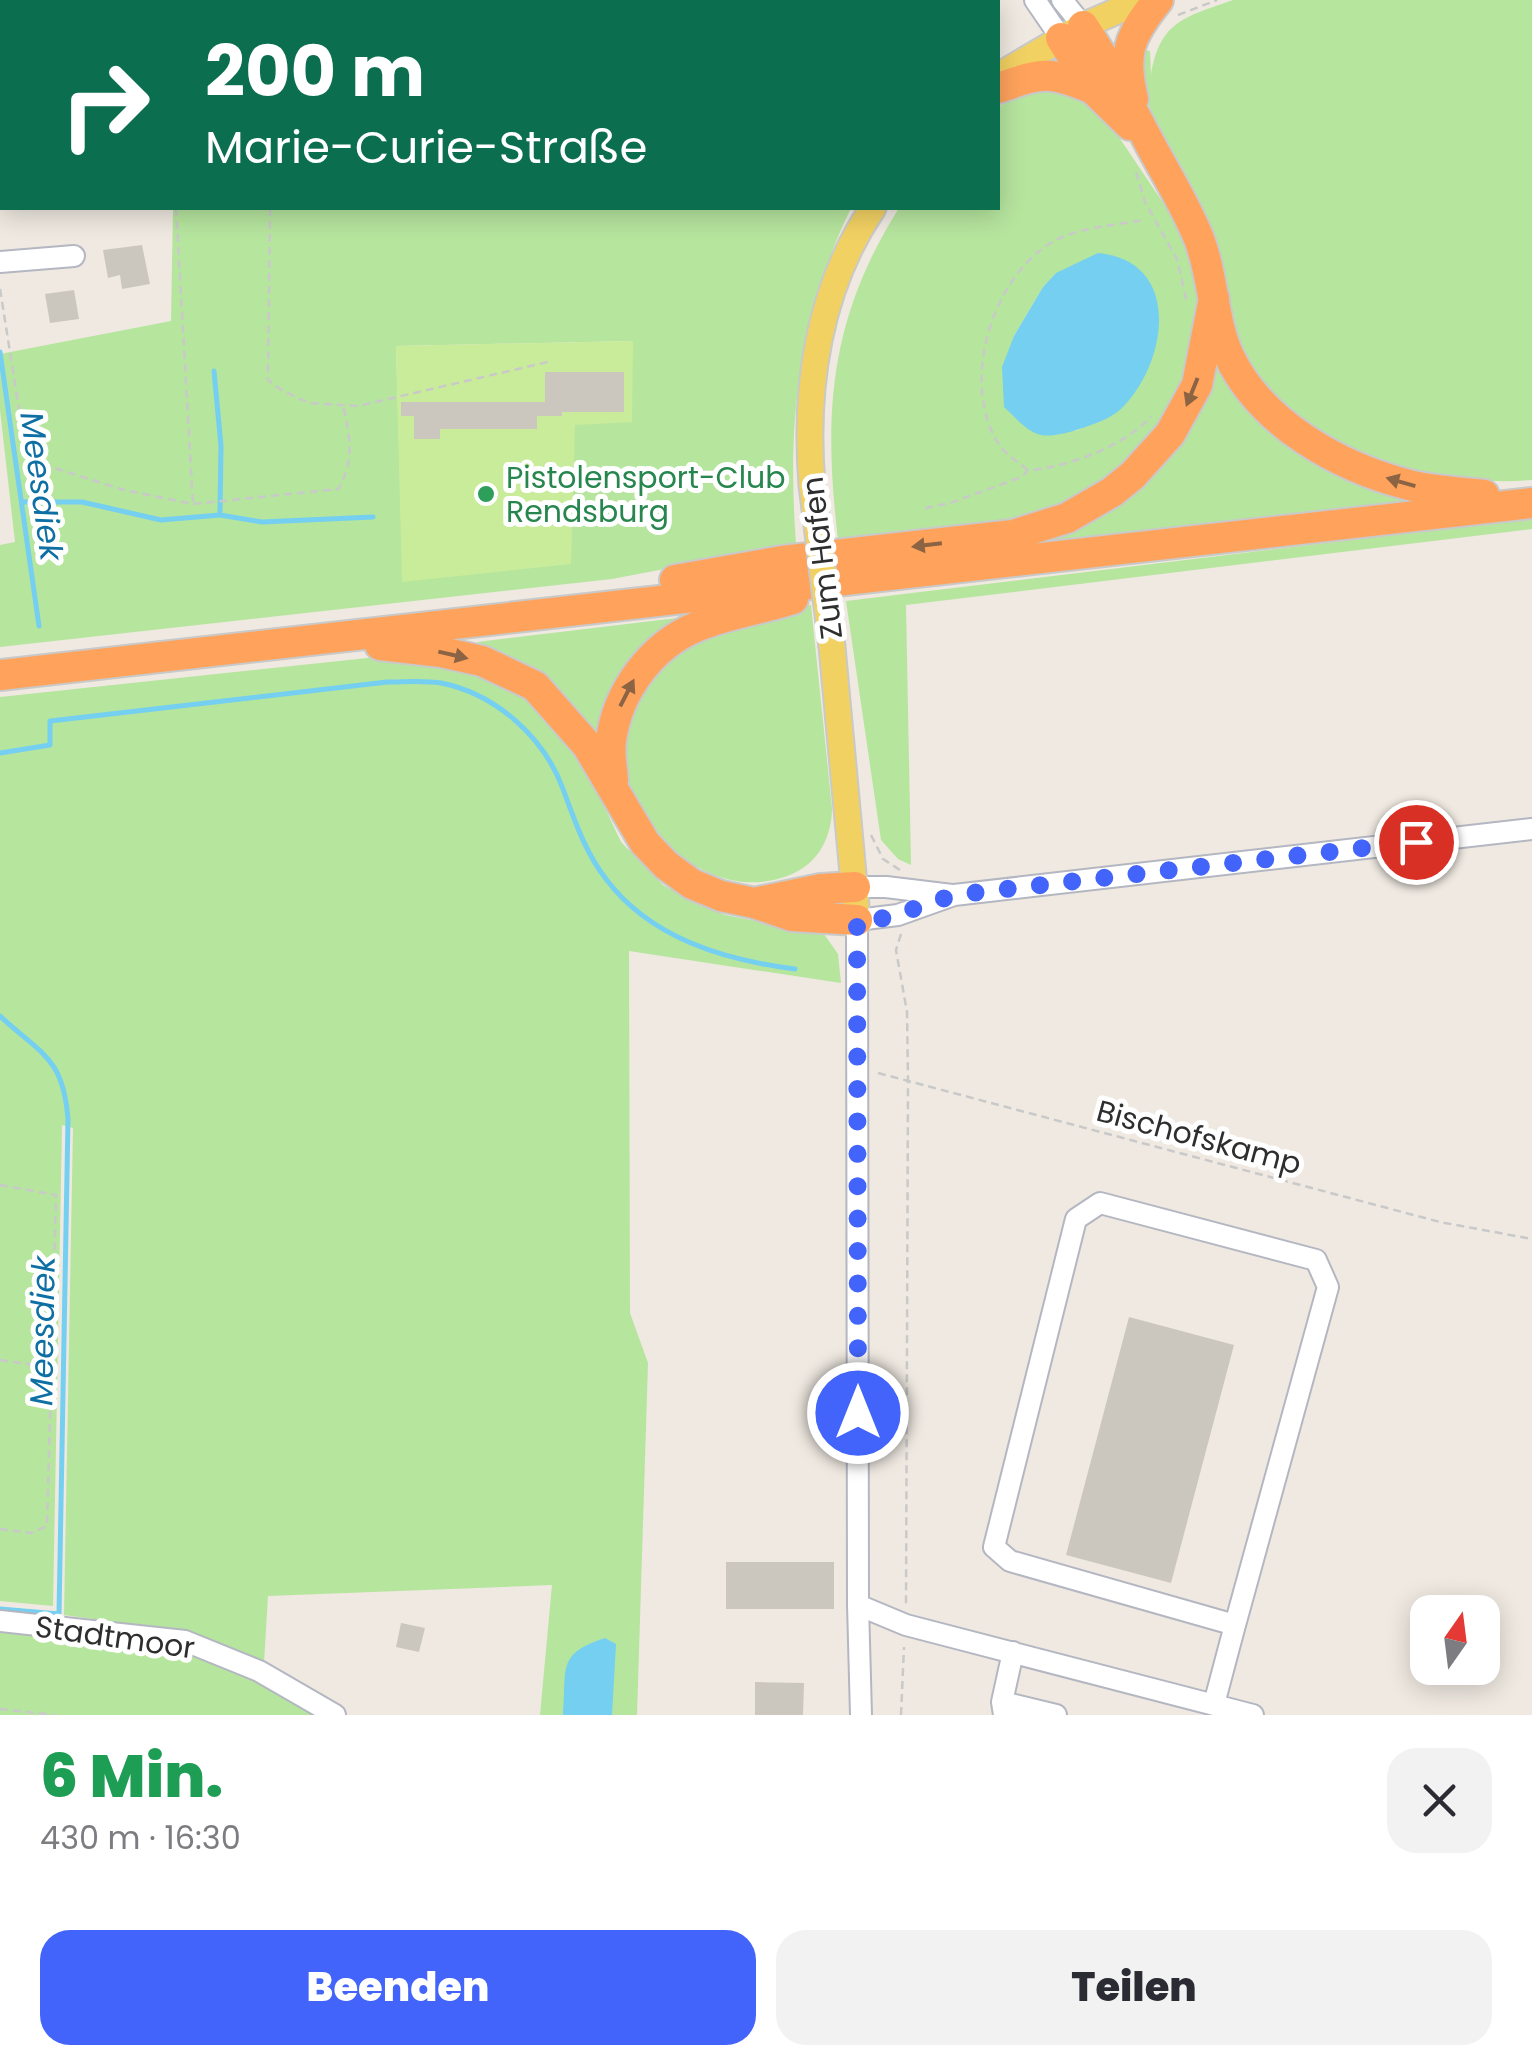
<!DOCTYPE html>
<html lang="de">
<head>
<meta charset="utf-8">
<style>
	body { margin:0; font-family:Poppins,sans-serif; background:#f2f2f3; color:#2b2b33; height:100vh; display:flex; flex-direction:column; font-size:38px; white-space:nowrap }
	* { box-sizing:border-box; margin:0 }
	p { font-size:32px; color:#7c7c81 }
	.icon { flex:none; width:55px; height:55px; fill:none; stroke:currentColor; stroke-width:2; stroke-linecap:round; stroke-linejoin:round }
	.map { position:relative; height:1715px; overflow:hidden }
	.details { display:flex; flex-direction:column; background:#fff; flex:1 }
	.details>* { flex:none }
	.top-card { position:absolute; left:0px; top:0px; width:1000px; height:210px; box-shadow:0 5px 25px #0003; background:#0b6e4f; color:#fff; overflow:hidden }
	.needle { width:65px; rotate:14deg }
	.fabs { position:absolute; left:1410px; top:1595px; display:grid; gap:20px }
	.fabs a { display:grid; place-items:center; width:90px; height:90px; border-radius:20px; background:#fff; box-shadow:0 5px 25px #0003; font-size:50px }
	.pin { position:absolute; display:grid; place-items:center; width:85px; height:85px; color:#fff; margin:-42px; border:5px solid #fff; border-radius:50%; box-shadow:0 2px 10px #0007 }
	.me { position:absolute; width:110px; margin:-55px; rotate:0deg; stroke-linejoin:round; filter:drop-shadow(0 0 8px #0008) }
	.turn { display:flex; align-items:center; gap:35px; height:210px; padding:0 40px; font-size:45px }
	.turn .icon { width:130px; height:130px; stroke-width:2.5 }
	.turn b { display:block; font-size:70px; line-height:85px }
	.round { display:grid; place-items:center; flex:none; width:105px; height:105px; border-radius:30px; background:#f2f2f3 }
	.overview { display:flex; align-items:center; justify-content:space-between; height:170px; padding:0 40px }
	h1 { font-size:60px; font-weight:800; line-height:75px; color:#1e9e55 }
	.cta { display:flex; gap:20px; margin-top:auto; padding:20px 40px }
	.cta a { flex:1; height:115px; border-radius:30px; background:#4264fb; color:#fff; font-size:40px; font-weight:800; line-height:115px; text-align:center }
	.cta a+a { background:#f2f2f3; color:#2b2b33 }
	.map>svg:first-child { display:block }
	.green { fill:#b6e59e; fill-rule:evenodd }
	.pitch { fill:#c9ec9a }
	.water { fill:#75cff0 }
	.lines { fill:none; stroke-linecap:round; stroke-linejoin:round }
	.stream { stroke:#75cff0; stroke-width:5 }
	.building { fill:#cbc7bf }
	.minor-casing { stroke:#b4b7c1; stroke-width:24 }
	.major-casing { stroke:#c9c9c9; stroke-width:29 }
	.highway-casing { stroke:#c9c9c9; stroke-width:34 }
	.path { stroke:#c9c9c9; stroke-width:2.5; stroke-dasharray:8 5; stroke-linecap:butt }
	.minor { stroke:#fff; stroke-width:20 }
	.major { stroke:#f2d163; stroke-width:25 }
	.highway { stroke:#ffa35c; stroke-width:30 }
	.major-bridge-casing { stroke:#c9c9c9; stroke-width:29; stroke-linecap:butt }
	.major-bridge { stroke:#f2d163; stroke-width:25 }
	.oneway { fill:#8c6343 }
	.route { stroke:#4264fb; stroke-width:18; stroke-dasharray:0 32.4 }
	.leisure-dot { fill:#2e9e5b; stroke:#fff; stroke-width:4 }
	.labels { text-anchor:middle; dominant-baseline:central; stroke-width:10; stroke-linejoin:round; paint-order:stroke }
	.leisure-label { font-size:30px; fill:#27864d; stroke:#fff; text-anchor:start }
	.street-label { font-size:30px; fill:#2e2e2e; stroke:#fff }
	.water-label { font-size:32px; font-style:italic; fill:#0d6fa3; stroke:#fff }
</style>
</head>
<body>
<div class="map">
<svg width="1532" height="1715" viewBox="0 0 1532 1715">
	<rect width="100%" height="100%" fill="#efe9e1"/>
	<path class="green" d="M1233,0H1532V480C1439,488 1315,456 1259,375C1234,340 1222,297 1206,257C1185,200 1163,143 1142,86L1140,49L1150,51L1151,75C1160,20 1186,17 1233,0Z
		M1058,82L1100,109L1178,225L1195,267L1201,299L1187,387L1129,464L1080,497L1018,521L838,540C823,413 829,319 899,208H998V107L1018,96L1056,90ZM1056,273L1119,410L1075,431L1014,336L1043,287Z
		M173,208H851C798,319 787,422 796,544L612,579L0,647V545L15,542L0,410V354L171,321ZM633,341L575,424L403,582L396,346Z
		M1218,352L1237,383L1432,502L990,548L1086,516Z
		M1532,518V529L906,605L911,865L898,859L881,840L846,601Z
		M811,605L832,808C832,833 821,859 798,871C717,914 618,827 624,741C626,710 646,676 668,655C675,649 687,646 696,642C737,625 767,614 811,605Z
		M677,618L679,621L603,749L498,652L477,642Z
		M396,655L449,660L524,693L578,751L621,842L663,885L696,904L725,915L824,934L838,954L841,983L629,951L630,1313L648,1363L637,1715H540L552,1585L268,1596L264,1663L187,1632L64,1615L73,1128L62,1125L53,1606L0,1601V697Z
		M0,1628L185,1647L258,1680L317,1715H0Z"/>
	<path class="pitch" d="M633,341L632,422L575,425L571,564L402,582L396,346Z"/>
	<path class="water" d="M1098,253C1183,261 1168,363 1121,409C1110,419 1092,425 1079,429C1068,433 1051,437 1041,435C1026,431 1015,417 1004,407L1002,367L1014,336L1043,287L1056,273Z
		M605,1638L616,1644L612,1715H563C567,1668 556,1654 605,1638Z"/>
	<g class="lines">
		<path class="stream" d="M0,352L39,626
			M22,502H82L161,520L220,515L221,446L214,371
			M220,515L262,522L373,517
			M0,753L50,745V721L387,682C404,682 424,680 441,683C496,694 544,737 563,789C575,821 585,852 606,879C650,938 724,960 795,969
			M0,1016C42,1055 63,1057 68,1119L59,1614L0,1609"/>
	</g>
	<path class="building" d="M142,245L150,284L122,289L120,275L108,278L103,250Z
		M74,290L79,319L50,323L45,294Z
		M545,372H624V412H562V416H537V429H440V439H414V416H401V402H545Z
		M1129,1317L1234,1345L1171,1583L1066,1555Z
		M726,1562H834V1609H726Z
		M401,1623L425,1628L419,1652L396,1647Z
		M755,1682L804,1683L803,1715H755Z"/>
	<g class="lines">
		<g class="minor-casing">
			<path id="minor" d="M603,0L607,2
				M1035,0L1061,38
				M1062,0L1083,26
				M0,27L2,0
				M0,96L2,97
				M0,262L74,256
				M855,887H886L952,895
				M858,1605L906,1625L1253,1715
				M0,1621L185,1641L259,1671L335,1715
				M1002,1702L1056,1715
				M1214,1704L1235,1625L1010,1561L994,1547L1076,1219L1100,1203L1316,1260L1328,1287L1235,1625
				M861,1715L858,1605L857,920L898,915L954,895L1532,829
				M1004,1715L1002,1702L1013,1652"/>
		</g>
		<g class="major-casing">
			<path id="major" d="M998,76L1083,26L1142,0
				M812,485C804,389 818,289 873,208
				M832,647L856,906"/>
		</g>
		<g class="highway-casing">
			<path id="highway" d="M1083,26C1108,64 1129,104 1150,144C1167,176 1186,206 1199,239C1214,277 1212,319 1229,356C1261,424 1339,467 1409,485C1433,491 1459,492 1484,495
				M1061,38L1093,89L1130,125
				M998,88C1043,73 1047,70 1093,89
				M1133,99C1122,53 1129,36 1158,0
				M675,580L782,561L1013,535L1067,518L1112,492L1133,475L1170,434L1197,385L1214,298
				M380,645L441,652L482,661L535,686L587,745L645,843L666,865L692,884L721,896L754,903L792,916L857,920
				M0,675L1532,503
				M613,780C612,767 609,753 611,741C617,692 651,646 696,627C726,614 762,609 793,599
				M754,903L821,889L855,887"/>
		</g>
		<path class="path" d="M167,2L168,0
			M803,2L806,0
			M1178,15L1217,0
			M0,166L2,165
			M1136,172L1145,202L1177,259L1187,303
			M176,208L193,504
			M270,208L268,380L283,391L309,403L358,406L548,362
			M0,289L23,434L48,466L124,490L193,504L338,489C355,462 350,435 343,405
			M1028,470C1015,460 1003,453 995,438C961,375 995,269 1060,238C1084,227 1117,225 1143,220
			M925,508L950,503L1022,477L1028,470C1063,469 1128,445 1151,416
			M871,835L883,859L900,870
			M901,934L896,950L907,1012L908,1080L906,1604
			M878,1073L1440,1222L1532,1239
			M0,1185L56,1195L47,1526L31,1533L0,1529
			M0,1360L48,1367
			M0,1709L55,1715
			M901,1715L904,1647"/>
		<use href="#minor" class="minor"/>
		<use href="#major" class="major"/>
		<use href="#highway" class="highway"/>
		<g class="major-bridge-casing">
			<path id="major-bridge" d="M812,485L832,647"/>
		</g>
		<use href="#major-bridge" class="major-bridge"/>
	</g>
	<defs><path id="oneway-solid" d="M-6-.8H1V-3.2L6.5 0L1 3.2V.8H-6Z" transform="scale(2.5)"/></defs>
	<g class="oneway">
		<use href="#oneway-solid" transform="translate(1192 392) rotate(112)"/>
		<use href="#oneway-solid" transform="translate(1401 482) rotate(-164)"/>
		<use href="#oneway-solid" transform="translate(927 545) rotate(173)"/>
		<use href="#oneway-solid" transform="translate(453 655) rotate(13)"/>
		<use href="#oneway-solid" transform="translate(627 693) rotate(-63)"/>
	</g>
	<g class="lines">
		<path class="route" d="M858,1413L857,920L887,918L954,895L1416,842"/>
	</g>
	<circle class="leisure-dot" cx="486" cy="494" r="10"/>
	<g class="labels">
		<g class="leisure-label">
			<text x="506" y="477">Pistolensport-Club<tspan x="506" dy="34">Rendsburg</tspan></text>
		</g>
		<g class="street-label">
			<text transform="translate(822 558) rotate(-97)">Zum Hafen</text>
			<text transform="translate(1199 1137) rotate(15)">Bischofskamp</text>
			<text transform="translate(115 1637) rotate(8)">Stadtmoor</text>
		</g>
		<g class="water-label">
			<text transform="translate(42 486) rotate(82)">Meesdiek</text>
			<text transform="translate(42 1331) rotate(-89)">Meesdiek</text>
		</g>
	</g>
</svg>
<div class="fabs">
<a><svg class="needle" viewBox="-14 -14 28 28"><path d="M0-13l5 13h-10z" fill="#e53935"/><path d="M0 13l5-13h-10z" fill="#7c7c81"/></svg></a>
</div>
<div class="pin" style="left:1416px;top:842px;background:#d93025"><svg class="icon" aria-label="arrive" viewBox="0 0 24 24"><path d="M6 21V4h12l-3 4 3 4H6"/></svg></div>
<svg class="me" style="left:858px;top:1413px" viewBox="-20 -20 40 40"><circle r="17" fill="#4264fb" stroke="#fff" stroke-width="3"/><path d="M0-11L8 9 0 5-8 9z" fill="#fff"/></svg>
<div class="top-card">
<div class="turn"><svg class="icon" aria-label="right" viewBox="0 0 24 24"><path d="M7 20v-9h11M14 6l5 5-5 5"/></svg><div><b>200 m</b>Marie-Curie-Straße</div></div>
</div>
</div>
<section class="details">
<div class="overview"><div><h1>6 Min.</h1><p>430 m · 16:30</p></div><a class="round"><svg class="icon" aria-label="close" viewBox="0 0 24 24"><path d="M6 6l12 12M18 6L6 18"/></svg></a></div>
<div class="cta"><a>Beenden</a><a>Teilen</a></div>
</section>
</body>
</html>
